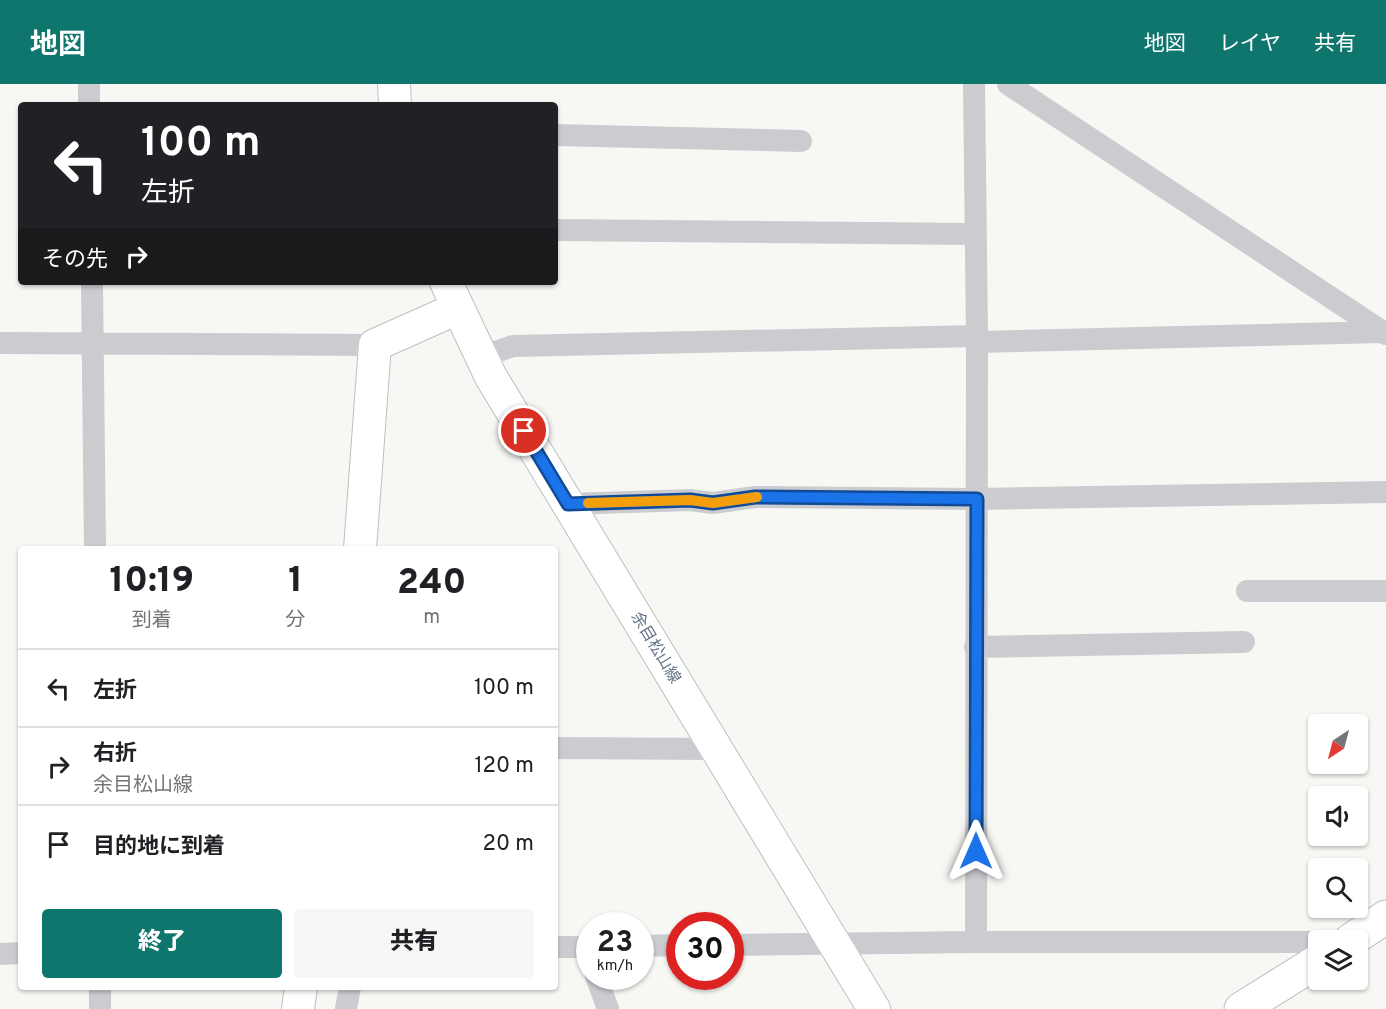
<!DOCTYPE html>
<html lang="ja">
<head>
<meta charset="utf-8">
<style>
	body { margin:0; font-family:Overpass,"Noto Sans JP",sans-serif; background:#f6f6f6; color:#202124; height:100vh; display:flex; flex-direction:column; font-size:22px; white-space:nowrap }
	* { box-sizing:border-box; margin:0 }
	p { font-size:20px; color:#757577 }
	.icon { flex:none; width:33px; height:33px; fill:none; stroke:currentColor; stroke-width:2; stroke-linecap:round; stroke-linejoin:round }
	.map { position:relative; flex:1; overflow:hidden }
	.side { position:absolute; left:18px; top:462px; width:540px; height:444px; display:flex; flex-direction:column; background:#fff; border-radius:6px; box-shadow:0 2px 4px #0004 }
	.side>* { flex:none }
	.banner { position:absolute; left:18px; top:18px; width:540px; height:183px; border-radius:6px; box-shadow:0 2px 4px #0004; background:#202124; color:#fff; overflow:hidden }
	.needle { width:39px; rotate:216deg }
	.controls { position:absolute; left:1308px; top:630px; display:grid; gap:12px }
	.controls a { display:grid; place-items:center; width:60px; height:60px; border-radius:6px; background:#fff; box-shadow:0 2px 4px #0004; font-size:30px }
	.speed { position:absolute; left:576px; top:828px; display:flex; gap:12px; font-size:30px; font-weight:700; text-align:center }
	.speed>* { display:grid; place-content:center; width:78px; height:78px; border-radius:50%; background:#fff; box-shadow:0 2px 4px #0004; line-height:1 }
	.speed small { font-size:15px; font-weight:400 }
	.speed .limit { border:9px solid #d22; background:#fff; color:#111 }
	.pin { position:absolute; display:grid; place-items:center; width:51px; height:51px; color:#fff; margin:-26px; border:3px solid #fff; border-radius:50%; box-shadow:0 2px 6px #0007 }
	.me { position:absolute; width:66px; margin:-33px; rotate:0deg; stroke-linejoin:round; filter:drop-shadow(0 0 4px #0008) }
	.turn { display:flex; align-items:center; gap:21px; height:126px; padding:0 24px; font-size:27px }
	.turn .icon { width:78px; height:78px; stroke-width:2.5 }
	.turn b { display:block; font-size:42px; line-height:51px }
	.then { display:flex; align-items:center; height:57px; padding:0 24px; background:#0003; gap:12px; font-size:22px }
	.eta { display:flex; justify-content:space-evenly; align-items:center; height:102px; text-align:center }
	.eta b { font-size:36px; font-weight:800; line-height:42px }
	.action { display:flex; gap:12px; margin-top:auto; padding:12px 24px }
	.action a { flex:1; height:69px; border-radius:6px; background:#0f766e; color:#fff; font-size:24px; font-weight:800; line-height:69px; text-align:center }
	.action a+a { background:#f6f6f6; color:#202124 }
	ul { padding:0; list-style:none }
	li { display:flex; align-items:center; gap:18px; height:78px; padding:0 24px; border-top:2px solid #e0e0e0 }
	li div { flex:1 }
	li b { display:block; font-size:22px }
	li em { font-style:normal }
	header { display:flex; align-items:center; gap:36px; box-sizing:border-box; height:84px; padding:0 30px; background:#0f766e; color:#fff }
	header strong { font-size:28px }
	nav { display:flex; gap:33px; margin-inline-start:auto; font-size:21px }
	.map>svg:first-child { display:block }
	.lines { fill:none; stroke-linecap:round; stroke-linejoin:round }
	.secondary-casing { stroke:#bcbfc4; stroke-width:34 }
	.primary-casing { stroke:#babdc2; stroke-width:35 }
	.street { stroke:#caccd0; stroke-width:22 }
	.secondary { stroke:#fff; stroke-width:32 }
	.primary { stroke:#fff; stroke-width:33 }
	.route-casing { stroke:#114b97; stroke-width:15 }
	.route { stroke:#1a73e8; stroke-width:10 }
	.slow { stroke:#f59e0b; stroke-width:10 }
	.labels { text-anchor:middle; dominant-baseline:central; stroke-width:6; stroke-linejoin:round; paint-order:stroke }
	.street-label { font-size:16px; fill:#657387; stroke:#fff }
</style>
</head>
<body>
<header>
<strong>地図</strong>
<nav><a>地図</a><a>レイヤ</a><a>共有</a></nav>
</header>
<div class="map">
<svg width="1386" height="925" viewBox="0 0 1386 925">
	<rect width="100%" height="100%" fill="#f7f8f4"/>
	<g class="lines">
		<g class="secondary-casing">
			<path id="secondary" d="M394,0L395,21
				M446,198L491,293L874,925
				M360,465L375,261L458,224
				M298,925L301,903"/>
		</g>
		<g class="primary-casing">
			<path id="primary" d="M1351,856L1386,833
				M1241,925L1318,877"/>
		</g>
		<path class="street" d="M89,0V21
			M974,0L977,252L976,858
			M1008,0L1386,250
			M555,51L801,57
			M555,146L975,150
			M92,198L95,465
			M977,258L1383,248
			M0,259L375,261
			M481,273L513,262L977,252
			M568,420L690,416L713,419L755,413L977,415L1386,408
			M1247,507H1386
			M975,563L1244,558
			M555,664L716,665
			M730,861L976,858H1318
			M640,862L680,861
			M555,863H590
			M0,870L21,869
			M596,892L608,925
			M100,903V925
			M346,925L350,903"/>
		<use href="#secondary" class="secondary"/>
		<use href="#primary" class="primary"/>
	</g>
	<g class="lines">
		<g class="route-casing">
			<path id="route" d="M524,347L568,420L690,416L713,419L755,413L977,415L976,767"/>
		</g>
		<use href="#route" class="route"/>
		<path class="slow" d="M588,419L690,416L713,419L757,413"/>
	</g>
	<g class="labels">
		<g class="street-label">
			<text transform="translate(655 564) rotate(59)">余目松山線</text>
		</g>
	</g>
</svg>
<div class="controls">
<a><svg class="needle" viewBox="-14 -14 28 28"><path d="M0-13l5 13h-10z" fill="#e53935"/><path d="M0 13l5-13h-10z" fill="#757577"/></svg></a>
<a><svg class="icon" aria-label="sound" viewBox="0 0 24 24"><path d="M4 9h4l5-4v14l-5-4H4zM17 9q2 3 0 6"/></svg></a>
<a><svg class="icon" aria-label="search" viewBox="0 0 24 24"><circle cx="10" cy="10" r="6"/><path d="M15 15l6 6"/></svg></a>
<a><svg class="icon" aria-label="layers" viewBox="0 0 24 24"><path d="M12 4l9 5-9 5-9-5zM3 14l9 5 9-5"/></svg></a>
</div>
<div class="speed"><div>23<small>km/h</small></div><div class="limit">30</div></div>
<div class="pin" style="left:524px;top:347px;background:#d93025"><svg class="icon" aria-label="arrive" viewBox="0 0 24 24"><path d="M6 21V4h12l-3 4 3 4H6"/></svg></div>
<svg class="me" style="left:976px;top:767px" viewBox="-20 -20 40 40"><path d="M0-17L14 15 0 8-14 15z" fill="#1a73e8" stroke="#fff" stroke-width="4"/></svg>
<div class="banner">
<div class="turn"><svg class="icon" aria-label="left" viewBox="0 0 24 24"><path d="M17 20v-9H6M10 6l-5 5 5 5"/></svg><div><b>100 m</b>左折</div></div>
<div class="then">その先<svg class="icon" aria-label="right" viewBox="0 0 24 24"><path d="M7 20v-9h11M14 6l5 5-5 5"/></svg></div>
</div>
<section class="side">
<div class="eta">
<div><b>10:19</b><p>到着</p></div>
<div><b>1</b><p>分</p></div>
<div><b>240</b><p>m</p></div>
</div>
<ul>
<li><svg class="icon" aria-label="left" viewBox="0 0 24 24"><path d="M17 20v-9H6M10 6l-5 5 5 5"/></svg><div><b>左折</b></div><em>100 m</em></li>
<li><svg class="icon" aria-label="right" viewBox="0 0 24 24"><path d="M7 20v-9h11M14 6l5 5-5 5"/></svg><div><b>右折</b><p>余目松山線</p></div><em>120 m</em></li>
<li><svg class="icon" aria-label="arrive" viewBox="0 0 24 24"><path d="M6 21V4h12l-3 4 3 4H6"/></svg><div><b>目的地に到着</b></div><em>20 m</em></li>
</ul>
<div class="action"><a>終了</a><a>共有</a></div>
</section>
</div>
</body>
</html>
